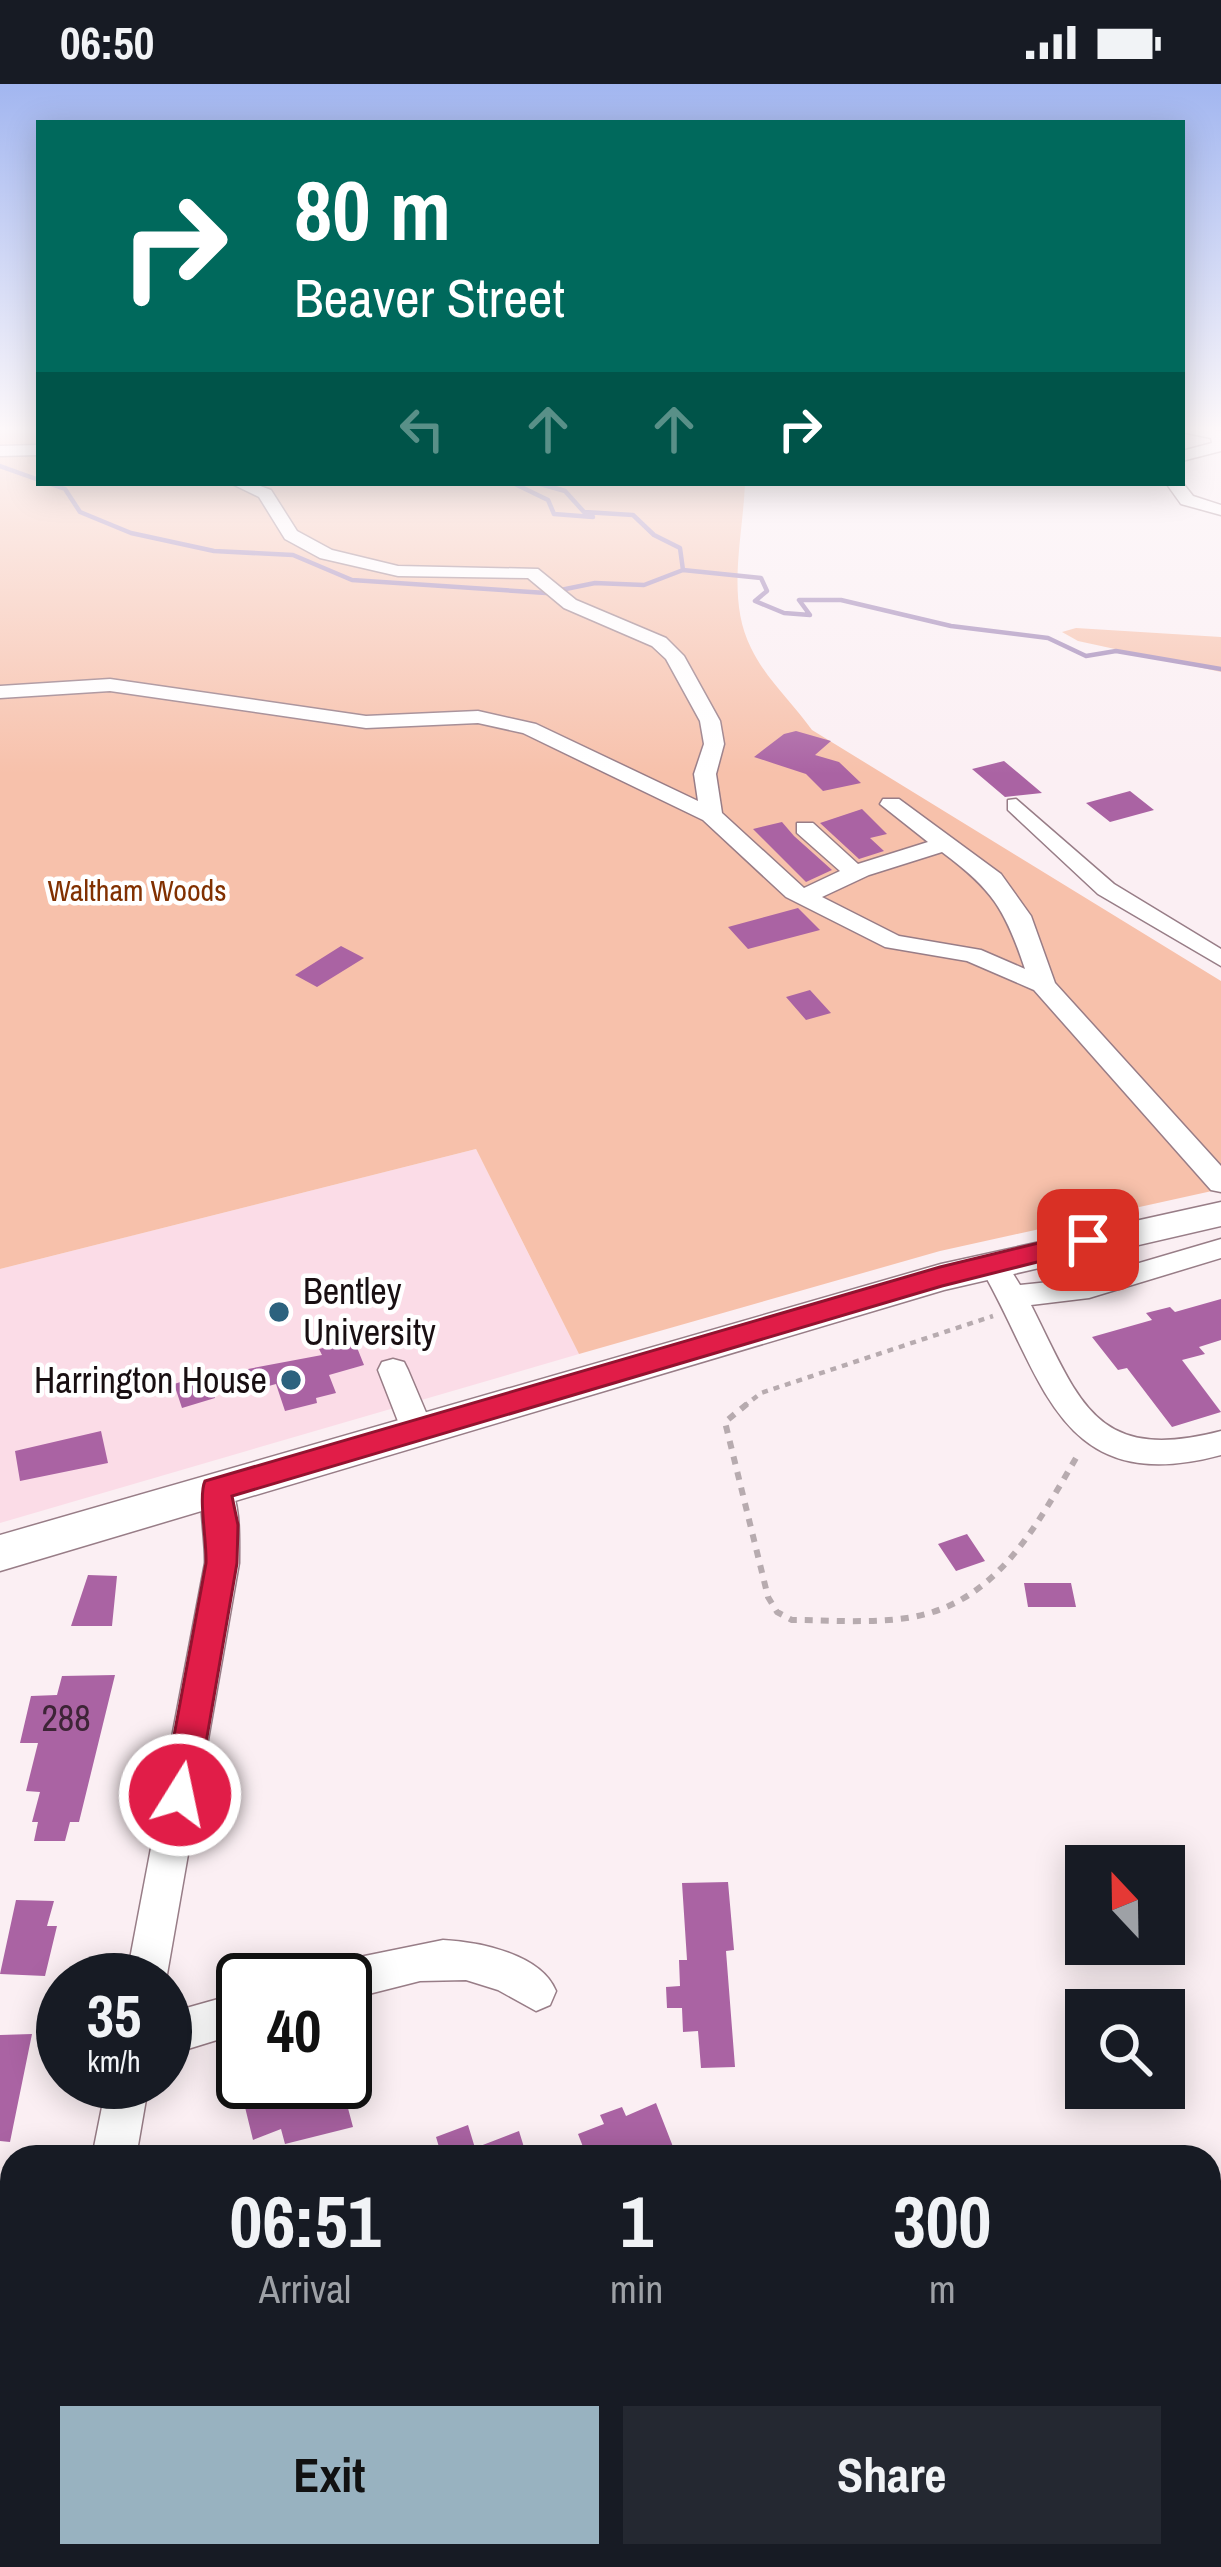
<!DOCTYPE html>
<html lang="en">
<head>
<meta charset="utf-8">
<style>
	body { margin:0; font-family:"Archivo Narrow",sans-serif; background:#242831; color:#f1f3f6; height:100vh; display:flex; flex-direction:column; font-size:45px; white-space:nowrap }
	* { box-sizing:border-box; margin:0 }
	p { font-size:39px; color:#9ea1a6 }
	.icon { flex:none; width:66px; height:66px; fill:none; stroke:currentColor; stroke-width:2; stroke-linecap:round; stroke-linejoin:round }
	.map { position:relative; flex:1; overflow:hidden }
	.drawer { position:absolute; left:0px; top:2061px; width:1221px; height:423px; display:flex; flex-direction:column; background:#171b24; border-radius:36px 36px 0 0; box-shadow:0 6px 30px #0003 }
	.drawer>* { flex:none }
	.guide { position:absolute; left:36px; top:36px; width:1149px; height:366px; border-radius:0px; box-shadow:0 6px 30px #0003; background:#00695c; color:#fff; overflow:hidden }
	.needle { width:78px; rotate:338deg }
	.buttons { position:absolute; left:1065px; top:1761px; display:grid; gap:24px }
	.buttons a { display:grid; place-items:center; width:120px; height:120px; border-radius:0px; background:#171b24; box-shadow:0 6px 30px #0003; font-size:60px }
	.speed { position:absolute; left:36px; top:1869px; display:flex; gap:24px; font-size:60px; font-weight:700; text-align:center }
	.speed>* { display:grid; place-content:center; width:156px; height:156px; border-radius:50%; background:#171b24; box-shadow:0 6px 30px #0003; line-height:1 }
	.speed small { font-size:30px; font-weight:400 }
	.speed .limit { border:6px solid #111; border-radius:18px; background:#fff; color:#111 }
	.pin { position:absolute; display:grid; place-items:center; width:102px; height:102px; color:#fff; margin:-51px; border-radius:24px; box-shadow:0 6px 18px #0006 }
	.me { position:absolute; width:132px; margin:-66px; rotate:10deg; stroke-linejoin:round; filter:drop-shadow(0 0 9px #0008) }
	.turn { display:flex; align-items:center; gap:42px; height:252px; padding:0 60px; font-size:54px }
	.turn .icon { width:156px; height:156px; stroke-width:2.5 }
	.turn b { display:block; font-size:84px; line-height:102px }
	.lanes { display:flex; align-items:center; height:114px; padding:0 60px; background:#0003; justify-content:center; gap:60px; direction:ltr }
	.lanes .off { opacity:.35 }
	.eta { display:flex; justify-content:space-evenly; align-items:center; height:204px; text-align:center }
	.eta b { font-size:72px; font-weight:800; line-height:84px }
	.button { display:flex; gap:24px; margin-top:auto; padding:24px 60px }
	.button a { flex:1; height:138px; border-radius:0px; background:#98b2c0; color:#111; font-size:48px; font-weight:800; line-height:138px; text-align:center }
	.button a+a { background:#242831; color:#f1f3f6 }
	.status { display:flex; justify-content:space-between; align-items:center; height:84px; padding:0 60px; background:#171b24; direction:ltr }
	.status svg { height:33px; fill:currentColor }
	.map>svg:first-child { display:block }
	.built { fill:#fbdce7 }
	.green { fill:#f7c1ab }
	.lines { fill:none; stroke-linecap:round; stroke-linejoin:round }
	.stream { stroke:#9f85b6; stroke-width:4.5 }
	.building { fill:#aa63a3 }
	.minor-casing { stroke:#987d87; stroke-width:3 }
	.major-casing { stroke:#987d87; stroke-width:3 }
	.path-far1 { stroke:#b7abaf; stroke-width:4.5; stroke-dasharray:6 6; stroke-linecap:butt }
	.path { stroke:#b7abaf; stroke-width:6; stroke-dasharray:8 8; stroke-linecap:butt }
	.minor { fill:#fff; fill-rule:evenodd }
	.major { fill:#fff; fill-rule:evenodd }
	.route { fill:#e11d48; stroke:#92132f; stroke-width:3 }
	.poi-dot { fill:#2c627e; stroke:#fff; stroke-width:4.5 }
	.labels { text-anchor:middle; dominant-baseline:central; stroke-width:9; stroke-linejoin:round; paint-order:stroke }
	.far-park-label { font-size:30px; fill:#813001; stroke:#fff }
	.poi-label { font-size:36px; fill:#190f12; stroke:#fff; text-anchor:start }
	.near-number-label { font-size:36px; fill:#3d2436 }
</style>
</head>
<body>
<div class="status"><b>06:50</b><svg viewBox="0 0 49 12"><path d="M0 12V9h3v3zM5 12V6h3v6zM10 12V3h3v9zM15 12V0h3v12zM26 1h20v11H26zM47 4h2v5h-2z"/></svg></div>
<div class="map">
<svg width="1221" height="2483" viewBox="0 0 1221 2483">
	<rect width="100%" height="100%" fill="#fbeff3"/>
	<path class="built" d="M476,1065L579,1270L0,1439V1185Z"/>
	<path class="green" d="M0,343H39V399H745C743,453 726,514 751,564C766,595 792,618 812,646L1221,897V1105L940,1167L579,1270L476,1065L0,1185Z
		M1076,544L1221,553V588L1078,557L1062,548Z"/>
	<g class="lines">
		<path class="stream" d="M0,382L39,396
			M48,399L65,405L80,428L131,449L214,467L293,471L352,496L546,509L595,499L644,501L683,486L761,494L767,507L755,517L784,529L810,531L799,516H841L951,542L1048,554L1086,572L1116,567L1221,585
			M513,399L548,416L554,430L593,433
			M537,399L565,407L584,428L633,431L654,451L680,464L683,486"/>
	</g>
	<path class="building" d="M796,647L831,657L815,671L839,678L861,699L823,707L806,690L754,673L784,650Z
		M1004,677L1042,709L1005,713L972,685Z
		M1130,707L1154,726L1110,738L1086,719Z
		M862,725L887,750L870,754L884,767L859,775L820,739Z
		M782,738L794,752L832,786L806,798L753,745Z
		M798,824L820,846L748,865L728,843Z
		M341,862L364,874L317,903L295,891Z
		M810,906L831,929L806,936L786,913Z
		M1221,1215V1256L1199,1263L1205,1270L1182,1276L1221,1328L1172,1343L1127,1284L1118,1286L1092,1253L1152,1236L1146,1229L1170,1223L1175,1228Z
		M354,1256L364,1281L329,1291L336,1309L316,1314L317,1319L285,1327L276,1300L254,1306L248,1285L322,1271L319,1265Z
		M207,1290L215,1314L182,1324L174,1300Z
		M101,1347L108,1379L20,1397L15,1367Z
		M967,1450L985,1477L956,1487L938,1460Z
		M88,1491L117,1492L112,1542H71Z
		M1024,1499H1071L1076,1523H1028Z
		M115,1591L79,1738H70L65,1757H34L38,1738H32L40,1708L26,1707L38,1659H20L31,1612L57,1611L62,1592Z
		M728,1798L734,1866L726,1867L735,1983L701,1984L698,1947L683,1948L682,1924H667L666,1903L680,1902L679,1876H687L682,1799Z
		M16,1816L54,1817L47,1842H57L45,1892L0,1890Z
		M32,1950L10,2058L0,2057V1951Z
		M285,1998H341L353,2043L285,2060L281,2045L253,2056L244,2019Z
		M656,2019L677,2073H587L578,2050L604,2040L600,2031L622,2023L626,2032Z
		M468,2041L475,2064L519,2047L527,2073H442L436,2053Z"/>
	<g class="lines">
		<g class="minor-casing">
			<path id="minor" d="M1182,343L1221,347V367L1182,377V367L1212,359L1211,354L1182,348Z
				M39,361V371L0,372V362Z
				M1182,398L1193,412L1221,421V431L1181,420L1166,399Z
				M230,399H252L271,406L297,447L332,466L398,482L538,485L576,516L666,554L684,572L720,637L724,660L716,690L722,729L804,804L840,787L797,749V739H813L858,780L928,758L880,720L883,715H899L1001,790L1031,832L1055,899L1221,1082V1108L1211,1106L1034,906L967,877L885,863L786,813L703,736L523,649L478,639L366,644L110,607L0,614V602L110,595L366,632L478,627L536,640L698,717L694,690L704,660L700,637L666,575L652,562L564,524L528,494L398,492L320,474L285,455L259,413ZM942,768C992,805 1005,825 1025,885L981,866L899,852L822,813L869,791Z
				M1016,715L1114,800L1221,865V882L1098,810L1008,726V716Z
				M1221,1155V1174L1089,1214L1031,1221C1080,1318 1095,1380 1221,1347V1371C1055,1416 1044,1290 978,1179L982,1172H1002L1020,1201L1088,1194Z
				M393,1275L404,1278L408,1286L433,1345L428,1354H406L401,1345L378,1286L382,1278Z
				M216,1392L228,1396C241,1422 239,1451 239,1479L166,1896H126L205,1479C206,1458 197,1411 204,1396Z
				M443,1856C480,1858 541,1870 556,1907L550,1921L536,1927L498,1906L466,1896L420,1897L345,1916V1896H325L331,1882L345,1876Z
				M243,1908V1948L165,1972V1930Z
				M107,1998H149L136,2073H92Z
				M15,2472H65L63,2483H13Z"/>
		</g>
		<g class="major-casing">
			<path id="major" d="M1221,1118V1142L944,1206L0,1487V1451L941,1180Z"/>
		</g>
		<path class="path-far1" d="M743,1323L761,1309L993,1232"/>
		<path class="path" d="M747,1320L725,1338L768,1513L777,1528L792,1536C832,1536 874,1540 913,1533C1000,1517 1038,1438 1079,1369"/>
		<use href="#minor" class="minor"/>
		<use href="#major" class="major"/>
	</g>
	<linearGradient id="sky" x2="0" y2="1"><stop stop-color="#a2b6f0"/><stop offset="0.5" stop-color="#fdf8fa"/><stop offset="1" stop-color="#fdf8fa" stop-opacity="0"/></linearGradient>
	<rect width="1221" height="690" fill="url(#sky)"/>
	<path class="route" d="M1088,1147L1097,1150L1101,1156L1097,1163L942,1202L232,1412L238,1441L237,1479L197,1711L192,1722L180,1726L168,1722L163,1711L206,1479C207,1458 198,1412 205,1397L940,1183Z"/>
	<g class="poi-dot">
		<circle cx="279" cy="1228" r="12"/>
		<circle cx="291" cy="1296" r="12"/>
	</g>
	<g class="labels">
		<g class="far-park-label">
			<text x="137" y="806">Waltham Woods</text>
		</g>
		<g class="poi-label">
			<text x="303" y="1207">Bentley<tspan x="303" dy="41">University</tspan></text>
			<text x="267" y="1296" text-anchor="end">Harrington House</text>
		</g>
		<g class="near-number-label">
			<text x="66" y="1634">288</text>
		</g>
	</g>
</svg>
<div class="buttons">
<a><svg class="needle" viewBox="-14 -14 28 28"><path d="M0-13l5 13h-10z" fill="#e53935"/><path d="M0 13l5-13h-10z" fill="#9ea1a6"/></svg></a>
<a><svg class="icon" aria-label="search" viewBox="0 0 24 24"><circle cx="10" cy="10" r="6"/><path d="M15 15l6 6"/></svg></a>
</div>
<div class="speed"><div>35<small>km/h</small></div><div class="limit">40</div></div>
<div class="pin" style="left:1088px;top:1156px;background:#d93025"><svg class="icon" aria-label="arrive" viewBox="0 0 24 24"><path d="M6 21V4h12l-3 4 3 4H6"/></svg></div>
<svg class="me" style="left:180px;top:1711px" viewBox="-20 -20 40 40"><circle r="17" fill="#e11d48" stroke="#fff" stroke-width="3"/><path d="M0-11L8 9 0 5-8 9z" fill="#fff"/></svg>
<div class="guide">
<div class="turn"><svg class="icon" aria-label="right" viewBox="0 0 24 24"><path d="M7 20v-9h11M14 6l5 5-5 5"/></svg><div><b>80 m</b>Beaver Street</div></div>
<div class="lanes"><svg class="icon off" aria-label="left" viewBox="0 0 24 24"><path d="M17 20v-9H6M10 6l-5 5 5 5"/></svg><svg class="icon off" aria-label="ahead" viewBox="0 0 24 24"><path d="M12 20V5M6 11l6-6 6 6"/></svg><svg class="icon off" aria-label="ahead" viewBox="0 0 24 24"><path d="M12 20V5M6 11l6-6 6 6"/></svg><svg class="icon" aria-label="right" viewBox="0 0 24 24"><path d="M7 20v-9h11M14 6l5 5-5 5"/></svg></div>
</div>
<section class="drawer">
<div class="eta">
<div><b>06:51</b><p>Arrival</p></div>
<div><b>1</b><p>min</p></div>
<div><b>300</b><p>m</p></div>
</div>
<div class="button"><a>Exit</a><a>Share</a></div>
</section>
</div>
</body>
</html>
